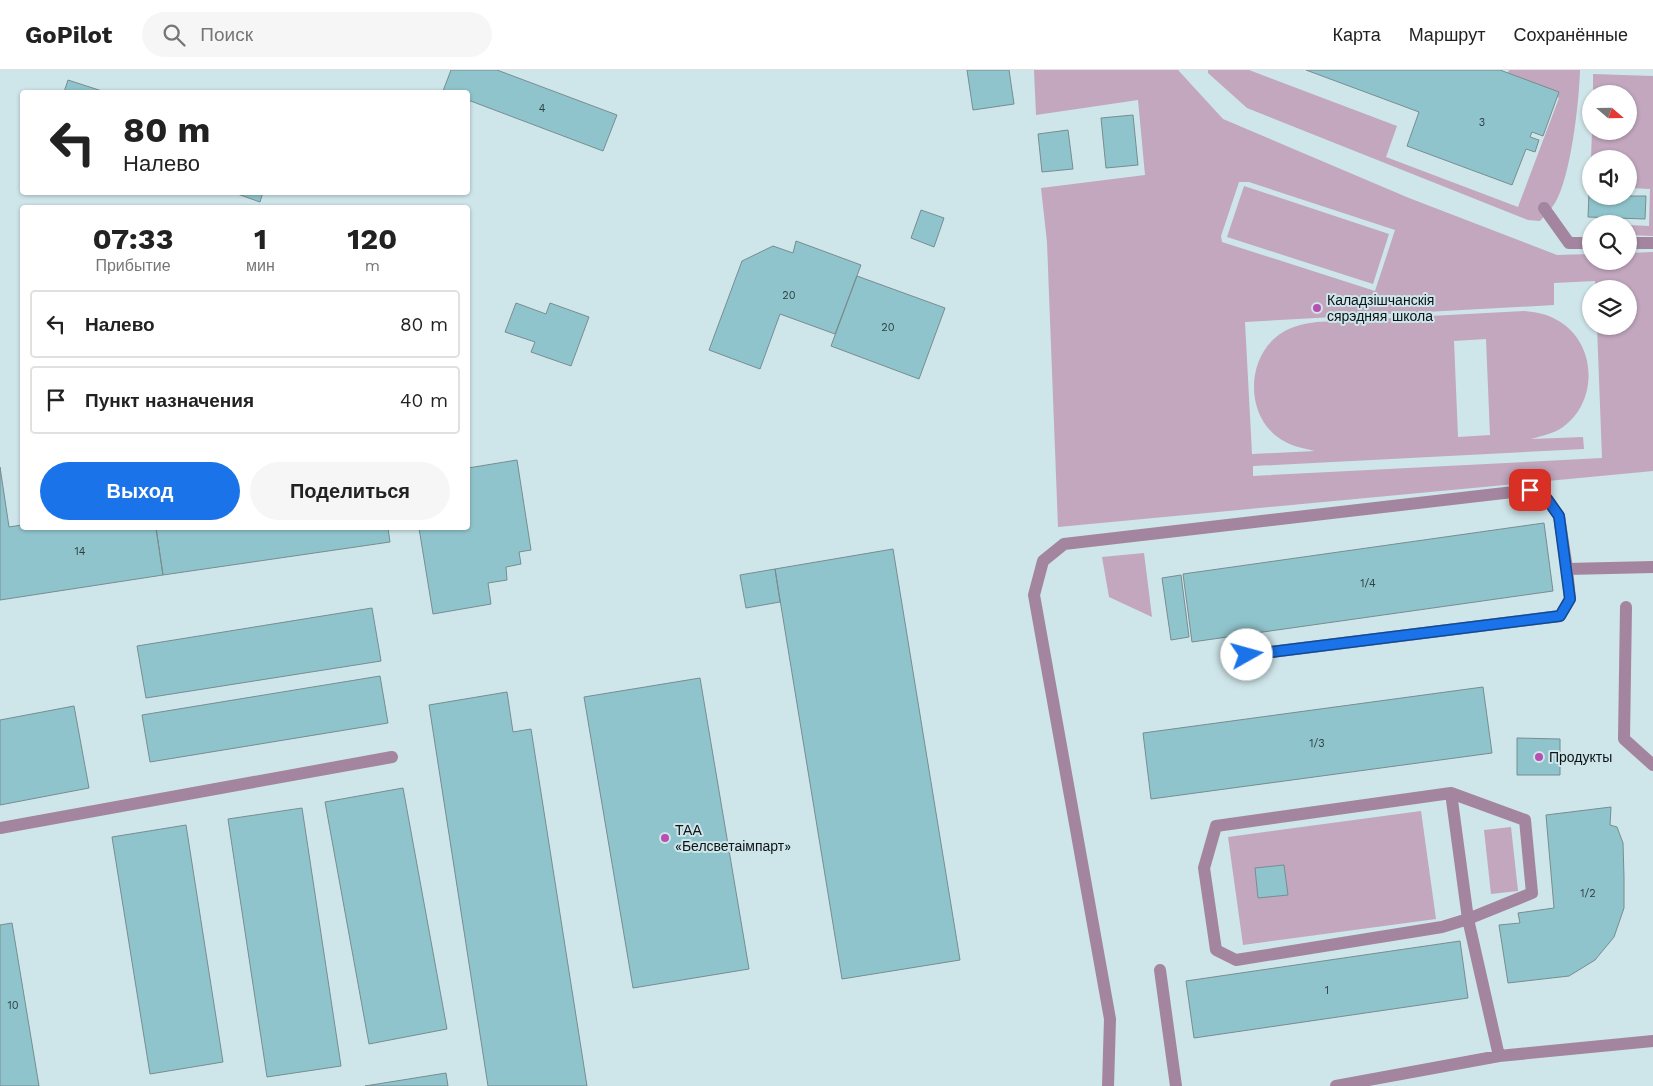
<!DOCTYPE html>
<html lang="ru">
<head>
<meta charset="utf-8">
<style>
	body { margin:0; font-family:"Work Sans",sans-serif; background:#f6f6f6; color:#222; height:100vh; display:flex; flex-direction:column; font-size:19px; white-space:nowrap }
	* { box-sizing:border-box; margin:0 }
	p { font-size:16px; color:#767676 }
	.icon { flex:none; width:28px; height:28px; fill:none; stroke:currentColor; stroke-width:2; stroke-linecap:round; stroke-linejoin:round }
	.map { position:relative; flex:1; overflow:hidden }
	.details { position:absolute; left:20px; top:135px; width:450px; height:325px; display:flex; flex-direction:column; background:#fff; border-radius:5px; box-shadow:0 1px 4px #0004 }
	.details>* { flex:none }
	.top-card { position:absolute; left:20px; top:20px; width:450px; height:105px; border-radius:5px; box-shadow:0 1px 4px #0004; background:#fff; color:#222; overflow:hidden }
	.needle { width:32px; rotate:110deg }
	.tools { position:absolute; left:1582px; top:15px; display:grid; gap:10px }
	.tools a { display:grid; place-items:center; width:55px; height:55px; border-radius:50%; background:#fff; box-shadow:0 1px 4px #0004; font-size:25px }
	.pin { position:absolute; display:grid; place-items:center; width:42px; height:42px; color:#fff; margin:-21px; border-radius:10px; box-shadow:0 2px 8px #0006 }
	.me { position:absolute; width:55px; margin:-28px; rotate:83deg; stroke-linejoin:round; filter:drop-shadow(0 0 4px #0008) }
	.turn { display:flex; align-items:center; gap:18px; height:105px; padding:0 20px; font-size:22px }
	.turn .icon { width:65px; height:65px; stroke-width:2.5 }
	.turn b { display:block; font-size:35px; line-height:42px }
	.eta { display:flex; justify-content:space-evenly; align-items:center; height:85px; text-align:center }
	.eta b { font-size:30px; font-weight:700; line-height:35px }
	.action { display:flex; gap:10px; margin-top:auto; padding:10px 20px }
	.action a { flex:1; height:58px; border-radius:30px; background:#1a73e8; color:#fff; font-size:20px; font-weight:700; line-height:58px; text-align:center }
	.action a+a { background:#f6f6f6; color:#222 }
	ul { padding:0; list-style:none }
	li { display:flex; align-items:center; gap:15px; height:68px; margin:0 10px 8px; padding:0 10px; border:2px solid #e0e0e0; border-radius:5px }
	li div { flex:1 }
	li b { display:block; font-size:19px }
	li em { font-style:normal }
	header { display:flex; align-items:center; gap:30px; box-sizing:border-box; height:70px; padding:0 25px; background:#fff; border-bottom:1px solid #e0e0e0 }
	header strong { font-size:24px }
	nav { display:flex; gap:28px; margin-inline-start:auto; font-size:18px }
	.search { width:350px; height:45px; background:#f6f6f6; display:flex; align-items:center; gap:12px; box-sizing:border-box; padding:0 18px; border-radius:28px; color:#767676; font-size:19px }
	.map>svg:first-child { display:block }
	.green { fill:#c2a7be; fill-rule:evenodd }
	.building { fill:#90c4cc; stroke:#778d90 }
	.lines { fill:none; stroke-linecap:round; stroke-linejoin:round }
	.minor { stroke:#a3859f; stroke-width:12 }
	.route-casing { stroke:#114b97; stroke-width:12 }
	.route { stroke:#1a73e8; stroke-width:9 }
	.poi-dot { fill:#b94fb1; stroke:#cee5e9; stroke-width:2 }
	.labels { text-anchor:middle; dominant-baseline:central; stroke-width:4; stroke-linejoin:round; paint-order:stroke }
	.number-label { font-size:11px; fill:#2d4044 }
	.poi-label { font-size:14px; fill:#0c1416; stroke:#cee5e9; text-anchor:start }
</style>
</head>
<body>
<header>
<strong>GoPilot</strong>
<div class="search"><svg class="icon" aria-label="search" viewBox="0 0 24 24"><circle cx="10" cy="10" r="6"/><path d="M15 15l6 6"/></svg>Поиск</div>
<nav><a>Карта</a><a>Маршрут</a><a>Сохранённые</a></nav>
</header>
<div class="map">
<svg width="1653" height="1016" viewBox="0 0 1653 1016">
	<rect width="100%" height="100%" fill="#cee5e9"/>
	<path class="green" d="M1034,0H1178L1223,49L1409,128L1557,185L1591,184V191H1629V183L1653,182V401L1058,457L1047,172L1041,118L1145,105L1138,30L1036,45ZM1239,112H1249L1395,160L1375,221L1222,172L1221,166ZM1595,211L1596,219H1629V256H1597L1602,388L1253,406V396L1584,379L1583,367L1531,369C1541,366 1553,364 1563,357C1599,331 1597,272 1557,250C1547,244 1536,242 1524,241L1317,252C1303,254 1292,256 1280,264C1245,288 1245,348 1282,370C1293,377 1303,378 1315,381L1252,384L1245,252L1554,235V213ZM1486,269L1490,365L1458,367L1454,271Z
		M1208,0H1249L1397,56L1386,87L1518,137L1559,28L1506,8L1509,0H1580C1579,33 1571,106 1555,133C1551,139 1545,145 1540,151L1528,150L1247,38L1208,3Z
		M1593,4L1653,6V166L1629,165V155L1649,156L1650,119L1629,118V89H1591L1590,117L1592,61H1629V24H1593Z
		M1244,116L1389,164L1373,214L1227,167Z
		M1144,483L1152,547L1109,527L1102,487Z
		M1421,741L1436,849L1243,875L1228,767Z
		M1511,757L1518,821L1491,824L1484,760Z"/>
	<path class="building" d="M451,0H497L617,45L603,81L468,30V22L443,21Z
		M967,0H1009L1014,34L973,40Z
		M1306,0H1500L1559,22L1543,66L1532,62L1530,67L1539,70L1535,82L1526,79L1512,115L1407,76L1419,42Z
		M68,10L105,22H64Z
		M1133,45L1138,95L1106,98L1101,48Z
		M1068,60L1073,99L1042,102L1038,64Z
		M232,122H263L260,132Z
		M1589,124L1591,126H1646L1645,149L1588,147Z
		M921,140L944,148L934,177L911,168Z
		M796,171L861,195L835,264L780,244L760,299L709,280L742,191L773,176L793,183Z
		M857,206L945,238L919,309L831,276Z
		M516,233L546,244L550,233L589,247L571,296L531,282L535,272L505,262Z
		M517,390L531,480L519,482L521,494L506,497L507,510L488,513L491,534L433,544L419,458H468V398Z
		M0,397L9,457L22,455V458H156L163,505L0,530Z
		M1544,453L1553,521L1192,572L1183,504Z
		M156,458H388L390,472L163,505Z
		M893,479L960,890L842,909L775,499Z
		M775,499L780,532L746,538L740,505Z
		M1181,505L1189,567L1171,570L1162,508Z
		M372,538L381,591L146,628L137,576Z
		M380,606L388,653L150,692L142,645Z
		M700,608L749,899L633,918L584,627Z
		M1483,617L1492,683L1151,729L1143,663Z
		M507,622L513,662L531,659L587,1016H488L429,635Z
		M74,636L89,718L0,735V650Z
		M1517,668L1560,669V705H1517Z
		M403,718L447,959L369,974L325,732Z
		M1611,737L1610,755L1617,757L1623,773L1624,807V838L1614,867L1595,890L1569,906L1508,913L1499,855L1520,853L1518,843L1554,838L1546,745Z
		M302,738L341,996L267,1007L228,749Z
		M186,755L223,992L150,1004L112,767Z
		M1284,795L1288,825L1258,828L1255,798Z
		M12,853L39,1016H0V855Z
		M1460,871L1468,928L1194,968L1186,911Z
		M446,1003L448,1016H365Z"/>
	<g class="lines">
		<path class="minor" d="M1544,138L1569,173H1591
			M1629,173H1653
			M1626,537L1624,669L1653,695
			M1247,585L1560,546L1570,529L1567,499L1653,497
			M1451,723L1468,849L1442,857L1236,890L1216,880L1204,798L1216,756L1451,723L1525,750L1532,823L1468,849L1499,986
			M0,758L392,687
			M1160,900L1176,1016
			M1108,1016L1110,949L1034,525L1043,491L1064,474L1530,420L1547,429L1559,446L1567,499
			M1336,1016L1499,986L1653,971"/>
	</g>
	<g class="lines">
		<g class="route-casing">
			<path id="route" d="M1247,585L1560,546L1570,529L1559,446L1547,429L1530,420"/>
		</g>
		<use href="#route" class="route"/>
	</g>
	<g class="poi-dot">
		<circle cx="1317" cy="238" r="5"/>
		<circle cx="1539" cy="687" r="5"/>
		<circle cx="665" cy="768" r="5"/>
	</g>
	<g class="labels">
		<g class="number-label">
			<text x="542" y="38">4</text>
			<text x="1482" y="52">3</text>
			<text x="789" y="225">20</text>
			<text x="888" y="257">20</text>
			<text x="80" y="481">14</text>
			<text x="1368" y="513">1/4</text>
			<text x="1317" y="673">1/3</text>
			<text x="1588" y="823">1/2</text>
			<text x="1327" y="920">1</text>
			<text x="13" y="935">10</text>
		</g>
		<g class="poi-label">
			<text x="1327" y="230">Каладзішчанскія<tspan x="1327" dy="16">сярэдняя школа</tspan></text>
			<text x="1549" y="687">Продукты</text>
			<text x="675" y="760">ТАА<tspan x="675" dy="16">«Белсветаімпарт»</tspan></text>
		</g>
	</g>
</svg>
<div class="tools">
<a><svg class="needle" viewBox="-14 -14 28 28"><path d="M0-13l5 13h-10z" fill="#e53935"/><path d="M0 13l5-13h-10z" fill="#767676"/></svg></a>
<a><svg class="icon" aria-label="sound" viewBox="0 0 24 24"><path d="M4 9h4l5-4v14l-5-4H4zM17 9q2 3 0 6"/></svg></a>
<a><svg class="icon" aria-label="search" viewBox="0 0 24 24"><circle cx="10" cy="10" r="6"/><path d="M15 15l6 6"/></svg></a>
<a><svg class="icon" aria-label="layers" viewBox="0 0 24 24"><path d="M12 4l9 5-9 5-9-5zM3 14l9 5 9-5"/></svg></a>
</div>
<div class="pin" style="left:1530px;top:420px;background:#d93025"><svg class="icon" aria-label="arrive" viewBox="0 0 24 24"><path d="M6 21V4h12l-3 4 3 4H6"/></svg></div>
<svg class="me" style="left:1247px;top:585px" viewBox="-20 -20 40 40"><circle r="19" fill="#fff"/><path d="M0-13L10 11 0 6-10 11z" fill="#1a73e8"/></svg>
<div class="top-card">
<div class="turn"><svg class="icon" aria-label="left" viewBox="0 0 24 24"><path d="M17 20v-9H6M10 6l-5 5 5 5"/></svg><div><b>80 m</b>Налево</div></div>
</div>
<section class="details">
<div class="eta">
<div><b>07:33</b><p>Прибытие</p></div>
<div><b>1</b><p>мин</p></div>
<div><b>120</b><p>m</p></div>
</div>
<ul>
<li><svg class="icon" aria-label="left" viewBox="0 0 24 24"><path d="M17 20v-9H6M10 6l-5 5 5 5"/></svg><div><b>Налево</b></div><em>80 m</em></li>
<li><svg class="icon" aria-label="arrive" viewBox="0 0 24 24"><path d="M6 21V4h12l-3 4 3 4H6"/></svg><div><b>Пункт назначения</b></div><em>40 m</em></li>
</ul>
<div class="action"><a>Выход</a><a>Поделиться</a></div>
</section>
</div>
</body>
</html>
